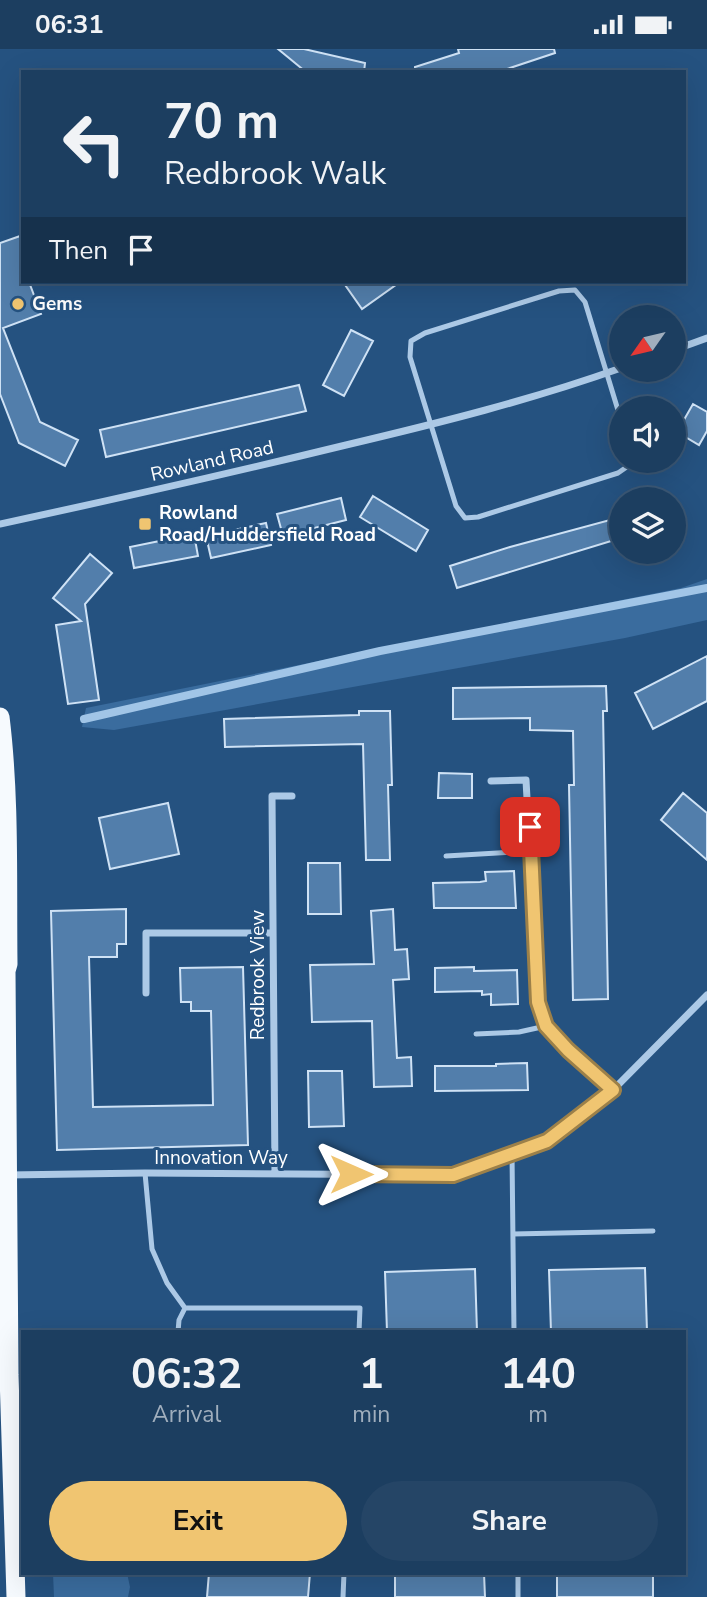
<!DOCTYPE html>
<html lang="en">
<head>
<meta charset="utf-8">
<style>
	body { margin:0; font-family:"Nunito Sans",sans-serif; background:#254566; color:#f1f3f6; height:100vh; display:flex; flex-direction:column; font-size:26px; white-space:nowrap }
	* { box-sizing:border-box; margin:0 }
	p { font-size:23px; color:#a0aebd }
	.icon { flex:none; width:38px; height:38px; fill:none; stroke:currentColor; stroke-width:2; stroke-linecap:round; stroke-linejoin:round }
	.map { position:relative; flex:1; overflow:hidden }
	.sheet { position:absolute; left:21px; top:1281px; width:665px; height:245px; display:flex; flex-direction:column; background:#1c3e60; border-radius:0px; box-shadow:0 7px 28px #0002,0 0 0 2px #3a5775 }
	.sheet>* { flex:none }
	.banner { position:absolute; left:21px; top:21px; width:665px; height:214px; border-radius:0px; box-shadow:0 7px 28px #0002,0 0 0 2px #3a5775; background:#1c3e60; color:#f1f3f6; overflow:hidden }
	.needle { width:46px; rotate:236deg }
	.fabs { position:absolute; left:609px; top:256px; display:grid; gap:14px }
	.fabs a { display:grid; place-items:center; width:77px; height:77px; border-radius:50%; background:#1c3e60; box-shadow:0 7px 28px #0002,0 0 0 2px #3a5775; font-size:35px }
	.pin { position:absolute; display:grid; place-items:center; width:60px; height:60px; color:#fff; margin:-30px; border-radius:14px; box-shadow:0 4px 10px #0006 }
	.me { position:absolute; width:77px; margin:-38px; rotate:90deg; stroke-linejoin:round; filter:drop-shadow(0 0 5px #0008) }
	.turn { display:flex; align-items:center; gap:24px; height:147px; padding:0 28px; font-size:32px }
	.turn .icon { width:91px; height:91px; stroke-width:2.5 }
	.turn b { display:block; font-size:49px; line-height:60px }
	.then { display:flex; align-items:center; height:66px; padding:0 28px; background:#0003; gap:14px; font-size:26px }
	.eta { display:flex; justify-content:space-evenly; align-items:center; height:119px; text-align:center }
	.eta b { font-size:42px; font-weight:700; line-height:49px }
	.action { display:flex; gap:14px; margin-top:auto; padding:14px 28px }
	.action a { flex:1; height:80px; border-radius:42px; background:#f0c571; color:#111; font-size:28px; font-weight:700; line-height:80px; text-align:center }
	.action a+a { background:#254566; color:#f1f3f6 }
	.status { display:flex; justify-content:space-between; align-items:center; height:49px; padding:0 35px; background:#1c3e60; direction:ltr }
	.status svg { height:19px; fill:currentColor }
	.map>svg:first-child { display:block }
	.green { fill:#3a6c9e }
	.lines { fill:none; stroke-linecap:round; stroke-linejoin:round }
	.stream { stroke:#a1c5e7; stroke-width:8 }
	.building { fill:#527eab; stroke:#cfe2f5; stroke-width:2 }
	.service { stroke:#acc9e6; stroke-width:5 }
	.minor { stroke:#acc9e6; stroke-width:7 }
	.trunk { stroke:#f6fafe; stroke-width:19 }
	.route-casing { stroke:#9c8049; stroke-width:18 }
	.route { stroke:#f0c571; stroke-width:12 }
	.poi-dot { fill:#f0c571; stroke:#255280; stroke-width:2.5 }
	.labels { text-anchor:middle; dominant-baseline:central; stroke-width:6; stroke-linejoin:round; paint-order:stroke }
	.poi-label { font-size:19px; font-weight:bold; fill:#fff; stroke:#255280; text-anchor:start }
	.street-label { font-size:19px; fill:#fff; stroke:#255280 }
</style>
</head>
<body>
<div class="status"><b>06:31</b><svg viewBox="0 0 49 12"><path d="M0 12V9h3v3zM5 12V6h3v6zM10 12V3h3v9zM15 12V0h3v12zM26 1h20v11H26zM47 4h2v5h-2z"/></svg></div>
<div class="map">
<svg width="707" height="1548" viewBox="0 0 707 1548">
	<rect width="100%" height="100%" fill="#255280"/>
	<path class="green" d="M707,530V571L625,589L114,681L82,678L86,659L681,539Z
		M53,1524H127L130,1538L128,1548H54Z"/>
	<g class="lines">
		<path class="stream" d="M84,670L380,602L707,539"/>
	</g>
	<path class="building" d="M278,0H304L365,14L364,23H306Z
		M458,0H554L555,4L498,23H415V18L459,4Z
		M23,186V233H29L41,265L3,279L40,373L78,391L65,417L19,394L0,345V194Z
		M343,233H400L362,260Z
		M351,281L373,292L344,347L323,336Z
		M299,336L306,362L106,408L100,381Z
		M693,355L707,363V382L699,396L677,383Z
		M373,447L428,481L416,502L360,468Z
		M341,449L346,471L283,487L277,465Z
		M621,468V489L457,539L450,517L510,498Z
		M266,474L271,496L211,509L206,487Z
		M194,485L198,507L134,519L130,498Z
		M90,505L112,524L85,555L99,651L68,655L56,576L81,572L53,549Z
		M707,607V652L653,680L635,644Z
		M606,637L607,662H603L608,950L573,951L569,736H574L573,682L530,681V669L453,670V639Z
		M359,662H390L392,736H388L390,811H366L363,695L225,698L224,670L359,666Z
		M439,724L472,725V749H438Z
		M683,744L707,764V811L661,771Z
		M168,754L179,805L110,820L99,769Z
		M308,814H340L341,865H308Z
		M514,822L516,859H434L433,834L480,833L486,832L485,823Z
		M126,860V895H117V908H89L93,1058L213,1056L211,962H191V953H181L180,919L243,918L248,1096L57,1101L51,862Z
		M393,860L395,901L407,900L409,930L393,931L397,1009L411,1008L412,1037L374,1038L372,972L312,973L310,916L374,915L371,862Z
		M474,918V922L517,921L518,955L491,956V945L482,946V942L435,943V919Z
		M527,1014L528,1041L435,1042V1017H496V1015Z
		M308,1022H342L344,1077L309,1078Z
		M645,1219L647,1283H551L549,1221Z
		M475,1220L477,1283H387L385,1223Z
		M209,1524H310L308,1548H207Z
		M395,1524H484L485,1548H395Z
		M557,1524H653V1548H557Z"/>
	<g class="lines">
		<path class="service" d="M621,371L585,253L575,241L559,242L425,284L411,292L410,308L456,457L465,469L478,468L618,424L631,415V411
			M446,807L531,802
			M476,985L519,983L546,977
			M512,1105L514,1283
			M145,1124L152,1200L167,1234L185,1259L179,1271L178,1283
			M513,1185L653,1182
			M185,1259H360L359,1283
			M518,1524V1548
			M343,1548L344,1524"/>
		<path class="minor" d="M674,301L707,289
			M0,475C116,450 231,424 346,396C439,374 531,351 621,319
			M491,732L526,731L538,953L546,977L568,1001L613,1041
			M146,944V884H273
			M275,1125L272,747H292
			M8,1126L145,1124L453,1126L547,1092L613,1041L707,946"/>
		<path class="trunk" d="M0,668C10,749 7,833 8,915L6,922L9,1326L16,1548"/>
	</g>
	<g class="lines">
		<g class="route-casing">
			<path id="route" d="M351,1125L453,1126L547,1092L613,1041L568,1001L546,977L538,953L530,778"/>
		</g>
		<use href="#route" class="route"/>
	</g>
	<g class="poi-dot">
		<circle cx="18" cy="255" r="7"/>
		<rect x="138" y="468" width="14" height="14" rx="3.5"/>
	</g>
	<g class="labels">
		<g class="poi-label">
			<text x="32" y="255">Gems</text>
			<text x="159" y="464">Rowland<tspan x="159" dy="22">Road/Huddersfield Road</tspan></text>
		</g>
		<g class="street-label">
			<text transform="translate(212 412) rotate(-13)">Rowland Road</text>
			<text transform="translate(258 926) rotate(-90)">Redbrook View</text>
			<text x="221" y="1109">Innovation Way</text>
		</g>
	</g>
</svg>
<div class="fabs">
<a><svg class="needle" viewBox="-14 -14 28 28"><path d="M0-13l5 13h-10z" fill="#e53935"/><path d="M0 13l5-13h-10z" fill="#a0aebd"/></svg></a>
<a><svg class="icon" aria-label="sound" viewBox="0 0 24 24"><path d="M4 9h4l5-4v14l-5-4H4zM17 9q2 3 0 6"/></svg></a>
<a><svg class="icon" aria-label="layers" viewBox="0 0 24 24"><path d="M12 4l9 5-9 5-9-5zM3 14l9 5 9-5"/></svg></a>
</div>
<div class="pin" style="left:530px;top:778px;background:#d93025"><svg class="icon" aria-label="arrive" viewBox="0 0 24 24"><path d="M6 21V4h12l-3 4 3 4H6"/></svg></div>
<svg class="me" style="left:351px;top:1125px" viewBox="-20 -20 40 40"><path d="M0-17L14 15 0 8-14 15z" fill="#f0c571" stroke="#fff" stroke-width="4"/></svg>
<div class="banner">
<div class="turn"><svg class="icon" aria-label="left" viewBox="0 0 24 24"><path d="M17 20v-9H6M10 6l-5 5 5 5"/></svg><div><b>70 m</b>Redbrook Walk</div></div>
<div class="then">Then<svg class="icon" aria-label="arrive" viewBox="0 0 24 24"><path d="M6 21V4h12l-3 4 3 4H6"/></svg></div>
</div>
<section class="sheet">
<div class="eta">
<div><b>06:32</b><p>Arrival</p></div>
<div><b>1</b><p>min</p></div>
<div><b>140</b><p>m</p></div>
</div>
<div class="action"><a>Exit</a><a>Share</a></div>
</section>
</div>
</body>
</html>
